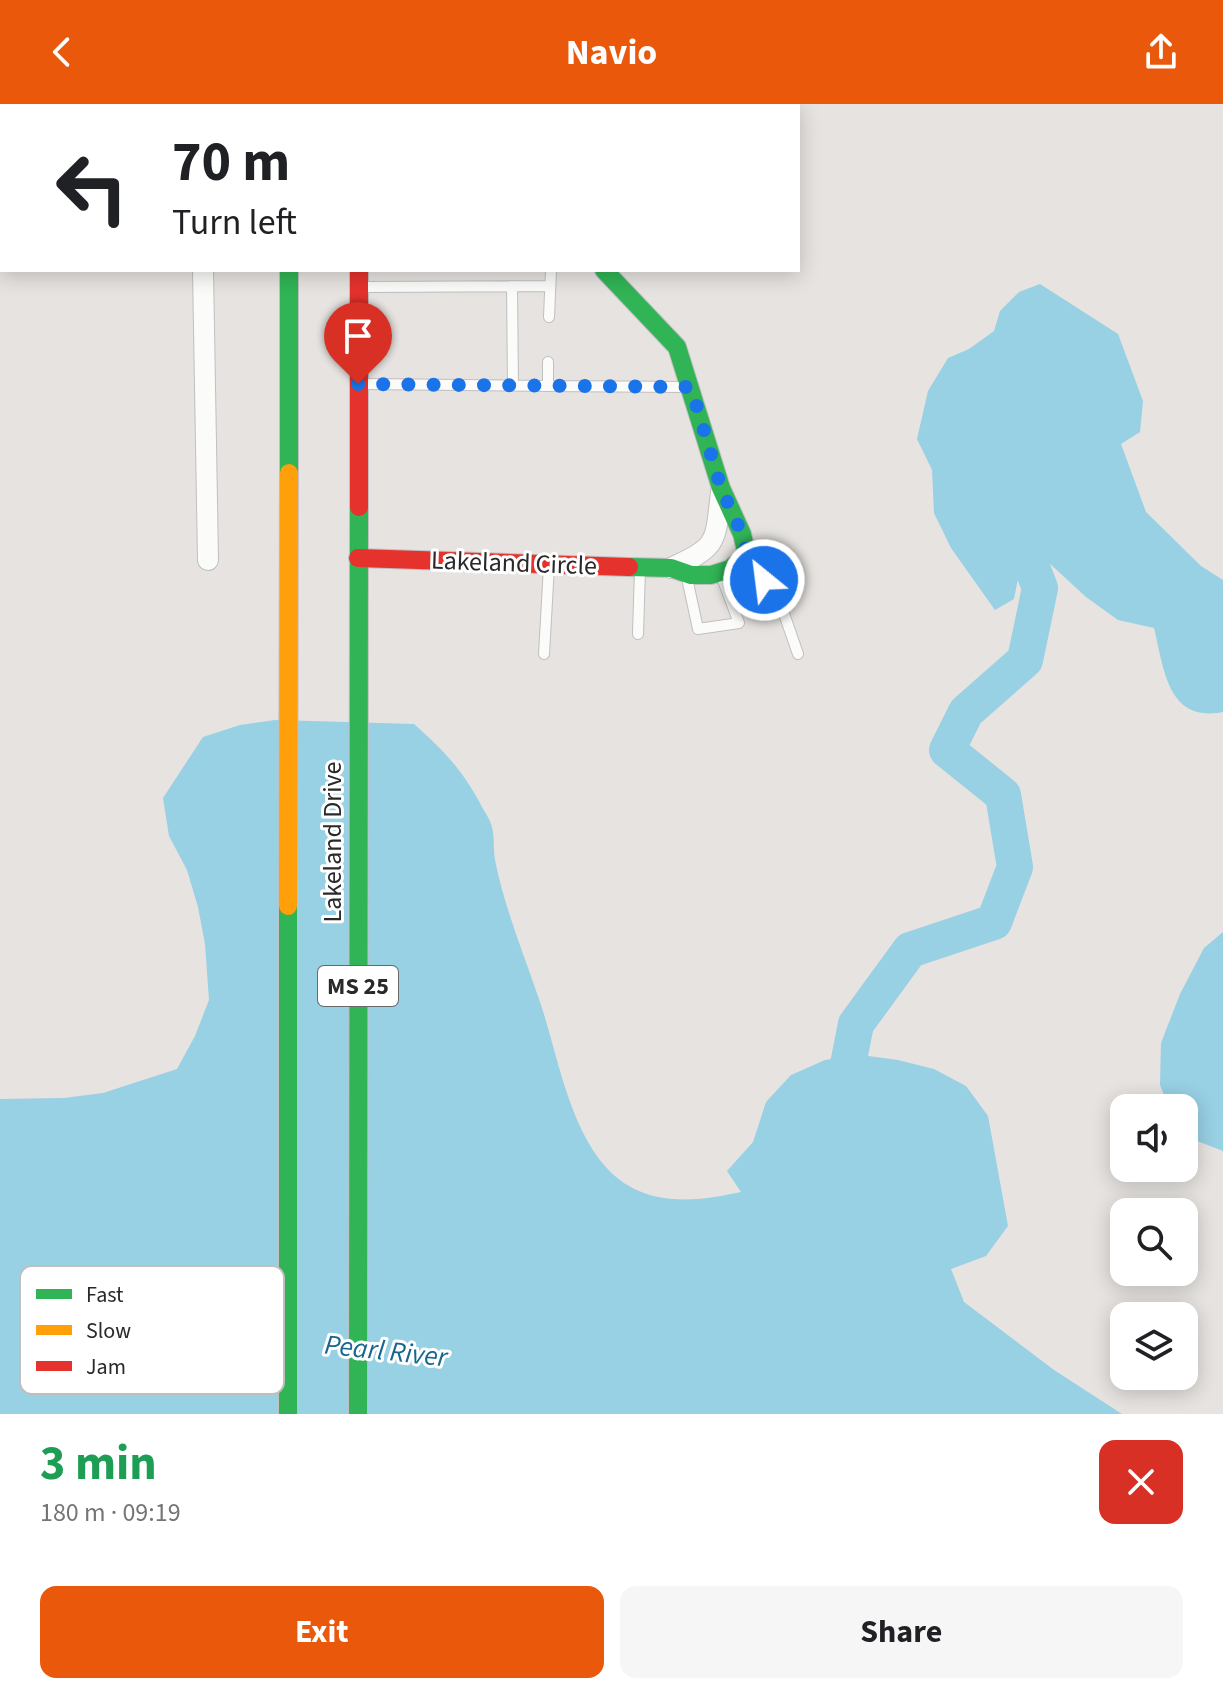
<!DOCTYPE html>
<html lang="en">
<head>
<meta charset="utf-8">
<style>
	body { margin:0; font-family:"Source Sans 3",sans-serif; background:#f6f6f6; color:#202124; height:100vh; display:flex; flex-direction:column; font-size:30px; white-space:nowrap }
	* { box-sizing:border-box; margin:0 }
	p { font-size:26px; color:#757577 }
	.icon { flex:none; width:44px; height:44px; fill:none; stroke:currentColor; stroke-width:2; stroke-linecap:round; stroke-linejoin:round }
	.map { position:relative; height:1310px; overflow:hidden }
	.side { display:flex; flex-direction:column; background:#fff; flex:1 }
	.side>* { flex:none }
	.top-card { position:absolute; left:0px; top:0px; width:800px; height:168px; box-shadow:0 4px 20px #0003; background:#fff; color:#202124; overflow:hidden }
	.controls { position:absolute; left:1110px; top:990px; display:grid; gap:16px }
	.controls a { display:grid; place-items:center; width:88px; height:88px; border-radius:16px; background:#fff; box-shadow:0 4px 20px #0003; font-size:40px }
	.pin { position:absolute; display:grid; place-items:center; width:68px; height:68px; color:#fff; margin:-82px -34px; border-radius:50% 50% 50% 0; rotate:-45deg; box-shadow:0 0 8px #0007 }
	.pin .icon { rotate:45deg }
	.me { position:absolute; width:88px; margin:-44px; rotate:331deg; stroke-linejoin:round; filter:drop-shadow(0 0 6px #0008) }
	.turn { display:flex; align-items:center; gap:28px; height:168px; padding:0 40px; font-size:36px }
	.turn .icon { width:104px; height:104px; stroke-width:2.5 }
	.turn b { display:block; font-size:56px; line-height:68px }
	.round { display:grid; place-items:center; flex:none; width:84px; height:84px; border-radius:16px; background:#f6f6f6 }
	.head { display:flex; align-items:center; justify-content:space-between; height:136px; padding:0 40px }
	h1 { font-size:48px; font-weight:700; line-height:60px; color:#1e9e55 }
	.cta { display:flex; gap:16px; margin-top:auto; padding:16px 40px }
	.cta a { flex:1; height:92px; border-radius:16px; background:#ea580c; color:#fff; font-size:32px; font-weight:700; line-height:92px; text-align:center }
	.cta a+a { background:#f6f6f6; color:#202124 }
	header { display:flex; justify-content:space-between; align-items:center; height:104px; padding:0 40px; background:#ea580c; color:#fff; font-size:36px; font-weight:700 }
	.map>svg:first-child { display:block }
	.water { fill:#98d0e4 }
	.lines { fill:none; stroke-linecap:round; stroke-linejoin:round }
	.river { stroke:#98d0e4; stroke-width:36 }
	.lane-casing { stroke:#c0bfc1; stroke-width:12 }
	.street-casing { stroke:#c0bfc1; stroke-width:22 }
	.fast-casing { stroke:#c0bfc1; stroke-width:20 }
	.slow-casing { stroke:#c0bfc1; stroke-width:20 }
	.jam-casing { stroke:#c0bfc1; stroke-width:20 }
	.lane { stroke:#fbfbfa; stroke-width:10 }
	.street { stroke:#fbfbfa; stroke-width:20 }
	.fast { stroke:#30b455; stroke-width:18 }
	.slow { stroke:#ff9f0a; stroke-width:18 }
	.jam { stroke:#e5322d; stroke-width:18 }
	.route { stroke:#1a73e8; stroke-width:14; stroke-dasharray:0 25.2 }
	.labels { text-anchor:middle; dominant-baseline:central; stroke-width:6; stroke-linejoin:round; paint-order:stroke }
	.shield { fill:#fff; stroke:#696969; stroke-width:2 }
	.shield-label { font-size:24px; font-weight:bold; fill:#292929 }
	.street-label { font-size:26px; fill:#292929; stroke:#fff }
	.water-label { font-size:28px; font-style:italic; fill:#166690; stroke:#fff }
	.key { fill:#fff; stroke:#bfbfbf; stroke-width:2 }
	.key-label { font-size:22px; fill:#292929 }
</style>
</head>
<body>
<header><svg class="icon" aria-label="back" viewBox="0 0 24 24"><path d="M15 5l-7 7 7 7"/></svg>Navio<svg class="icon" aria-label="share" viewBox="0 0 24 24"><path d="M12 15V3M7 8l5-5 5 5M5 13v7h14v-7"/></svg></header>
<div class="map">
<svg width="1223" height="1310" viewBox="0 0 1223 1310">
	<rect width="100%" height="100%" fill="#e6e3e0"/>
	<path class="water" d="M1040,180L1118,230L1143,297L1140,328L1121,340L1146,408L1201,462L1223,476V608C1167,619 1164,564 1154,524L1118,516L1086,493L1034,445L1022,454L1014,495L995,506L951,444L934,409L932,366L917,335L928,287L948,254L969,245L994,227L1000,207L1019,188Z
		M275,616L414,620C443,646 461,664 480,699C483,706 489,713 491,720C495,731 493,745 495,756C505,806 525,853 541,901C560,958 573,1049 629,1082C663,1102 704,1096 741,1088L727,1067L753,1038L766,998L791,971L825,956L861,951L898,956L934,965L966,982L988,1012L1008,1122L986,1152L951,1165L964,1198L1054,1266L1122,1310H0V995L64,994L103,989L177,965L195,932L209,896L205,840L198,803L187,766L169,732L163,694L203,633L240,621Z
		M1223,828V1047L1192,1035L1184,1026V1004H1169L1160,981L1161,939L1180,890L1204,844Z"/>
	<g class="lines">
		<path class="river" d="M840,1001L856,920L910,846L994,818L1015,763L1003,691L947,646L966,608L1025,556L1040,484L1012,412L1007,407"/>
		<g class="lane-casing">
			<path id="lane" d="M512,182L513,281
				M364,183L550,182
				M549,213L551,166
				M548,258V282L686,283
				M364,280L548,282
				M748,453L781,501L798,550
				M687,474L698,525L739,519L721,471
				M638,530L640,465
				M544,550L549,462"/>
		</g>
		<g class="street-casing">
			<path id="street" d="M190,0L191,2
				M58,2L129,0
				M0,4H2
				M203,166L208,456
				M671,464C719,442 715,439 721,388"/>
		</g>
		<g class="fast-casing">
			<path id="fast" d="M289,0V2
				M357,0V2
				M604,166L677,243L721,384L742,430L747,451L730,465L711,471H691L671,464L629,463
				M289,369V166
				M288,1310V802
				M358,1310L359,403"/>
		</g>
		<g class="slow-casing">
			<path id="slow" d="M288,802L289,369"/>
		</g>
		<g class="jam-casing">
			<path id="jam" d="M359,403V166
				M358,454L629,463"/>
		</g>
		<use href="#lane" class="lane"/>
		<use href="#street" class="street"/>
		<use href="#fast" class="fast"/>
		<use href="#slow" class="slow"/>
		<use href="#jam" class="jam"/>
	</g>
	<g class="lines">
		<path class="route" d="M358,280L691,283L721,384L742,430L747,451L764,476"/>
	</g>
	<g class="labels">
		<rect class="shield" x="318" y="862" width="80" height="40" rx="6"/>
		<g class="shield-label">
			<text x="358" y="882">MS 25</text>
		</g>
		<g class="street-label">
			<text transform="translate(514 459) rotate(2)">Lakeland Circle</text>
			<text transform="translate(332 738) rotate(-90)">Lakeland Drive</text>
		</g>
		<g class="water-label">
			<text transform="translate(386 1247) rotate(6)">Pearl River</text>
		</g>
	</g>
	<rect x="20" y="1162" width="264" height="128" rx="12" class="key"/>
	<rect x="36" y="1185" width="36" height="10" fill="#30b455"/>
	<rect x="36" y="1221" width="36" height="10" fill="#ff9f0a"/>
	<rect x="36" y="1257" width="36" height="10" fill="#e5322d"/>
	<g class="key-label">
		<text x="86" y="1198">Fast</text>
		<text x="86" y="1234">Slow</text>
		<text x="86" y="1270">Jam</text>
	</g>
</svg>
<div class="controls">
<a><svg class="icon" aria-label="sound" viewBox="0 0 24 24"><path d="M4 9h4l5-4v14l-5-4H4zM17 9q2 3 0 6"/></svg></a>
<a><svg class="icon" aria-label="search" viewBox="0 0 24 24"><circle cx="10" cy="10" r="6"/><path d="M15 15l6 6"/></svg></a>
<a><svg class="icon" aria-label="layers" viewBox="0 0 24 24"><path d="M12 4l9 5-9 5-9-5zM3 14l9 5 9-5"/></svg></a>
</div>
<div class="pin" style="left:358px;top:280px;background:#d93025"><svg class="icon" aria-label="arrive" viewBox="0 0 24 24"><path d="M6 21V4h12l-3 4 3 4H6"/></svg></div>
<svg class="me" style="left:764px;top:476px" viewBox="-20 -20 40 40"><circle r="17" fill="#1a73e8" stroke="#fff" stroke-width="3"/><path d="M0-11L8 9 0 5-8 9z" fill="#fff"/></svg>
<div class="top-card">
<div class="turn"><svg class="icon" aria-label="left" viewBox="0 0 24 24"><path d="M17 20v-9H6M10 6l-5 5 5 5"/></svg><div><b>70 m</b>Turn left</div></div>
</div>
</div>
<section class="side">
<div class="head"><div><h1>3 min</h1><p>180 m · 09:19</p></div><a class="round" style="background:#d93025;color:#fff"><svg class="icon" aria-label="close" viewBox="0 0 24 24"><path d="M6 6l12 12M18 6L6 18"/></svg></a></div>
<div class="cta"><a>Exit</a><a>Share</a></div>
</section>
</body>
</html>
